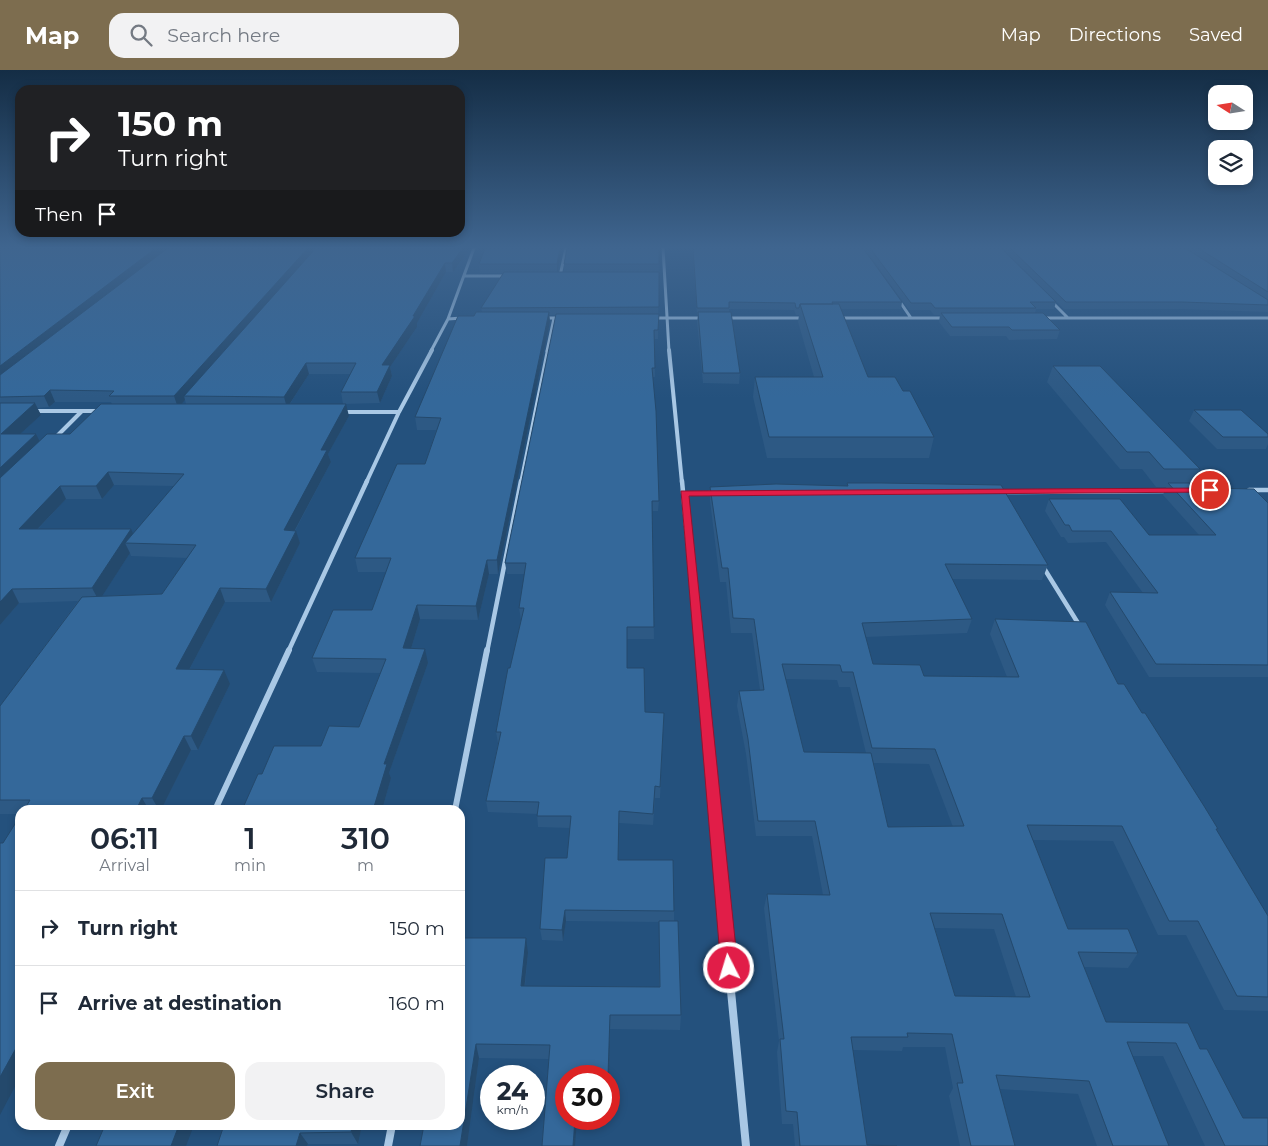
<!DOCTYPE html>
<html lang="en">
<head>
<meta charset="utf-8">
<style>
	body { margin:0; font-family:Montserrat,sans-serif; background:#f2f2f3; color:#1f2937; height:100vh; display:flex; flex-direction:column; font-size:19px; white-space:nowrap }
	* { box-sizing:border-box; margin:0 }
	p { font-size:16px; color:#747a83 }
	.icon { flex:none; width:28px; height:28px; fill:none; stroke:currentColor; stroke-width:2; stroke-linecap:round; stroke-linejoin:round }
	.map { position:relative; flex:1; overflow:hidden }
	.panel { position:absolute; left:15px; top:735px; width:450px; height:325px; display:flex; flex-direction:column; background:#fff; border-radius:15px; box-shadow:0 2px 8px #0003 }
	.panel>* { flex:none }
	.hud { position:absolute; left:15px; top:15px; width:450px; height:152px; border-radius:15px; box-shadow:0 2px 8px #0003; background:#202124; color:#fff; overflow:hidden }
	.needle { width:32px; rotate:282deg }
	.controls { position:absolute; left:1208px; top:15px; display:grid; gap:10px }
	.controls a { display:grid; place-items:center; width:45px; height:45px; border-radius:10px; background:#fff; box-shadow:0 2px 8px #0003; font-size:25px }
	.speed { position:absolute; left:480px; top:995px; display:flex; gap:10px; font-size:25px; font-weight:700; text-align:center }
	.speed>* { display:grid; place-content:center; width:65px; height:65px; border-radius:50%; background:#fff; box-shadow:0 2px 8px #0003; line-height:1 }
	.speed small { font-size:12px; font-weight:400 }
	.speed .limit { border:8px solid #d22; background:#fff; color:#111 }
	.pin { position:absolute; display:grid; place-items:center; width:42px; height:42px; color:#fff; margin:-21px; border:2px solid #fff; border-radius:50%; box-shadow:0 1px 5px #0007 }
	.me { position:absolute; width:55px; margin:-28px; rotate:355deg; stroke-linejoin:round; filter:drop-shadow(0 0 4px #0008) }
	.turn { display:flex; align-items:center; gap:18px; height:105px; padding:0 20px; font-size:22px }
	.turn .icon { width:65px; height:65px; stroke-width:2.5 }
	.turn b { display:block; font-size:35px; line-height:42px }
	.then { display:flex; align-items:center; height:48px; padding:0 20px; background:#0003; gap:10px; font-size:19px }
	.eta { display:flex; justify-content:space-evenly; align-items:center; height:85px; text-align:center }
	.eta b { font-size:30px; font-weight:600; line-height:35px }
	.cta { display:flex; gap:10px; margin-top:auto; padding:10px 20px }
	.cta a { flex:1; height:58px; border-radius:15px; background:#7d6d4f; color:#fff; font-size:20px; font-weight:600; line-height:58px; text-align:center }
	.cta a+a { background:#f2f2f3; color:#1f2937 }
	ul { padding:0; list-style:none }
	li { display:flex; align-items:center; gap:15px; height:75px; padding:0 20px; border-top:1px solid #e0e1e3 }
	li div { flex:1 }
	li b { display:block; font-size:19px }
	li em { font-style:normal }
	header { display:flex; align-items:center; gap:30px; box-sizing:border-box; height:70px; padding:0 25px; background:#7d6d4f; color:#fff }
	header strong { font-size:24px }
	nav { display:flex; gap:28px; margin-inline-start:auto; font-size:18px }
	.search { width:350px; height:45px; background:#f2f2f3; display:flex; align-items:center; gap:12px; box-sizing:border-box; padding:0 18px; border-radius:15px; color:#747a83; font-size:19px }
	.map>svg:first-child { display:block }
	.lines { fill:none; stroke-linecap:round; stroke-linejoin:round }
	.street-far4 { stroke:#a9c8e5; stroke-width:3 }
	.street-far3 { stroke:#a9c8e5; stroke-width:4 }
	.street-far2 { stroke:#a9c8e5; stroke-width:4.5 }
	.street-far1 { stroke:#a9c8e5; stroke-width:6 }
	.street { stroke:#a9c8e5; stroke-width:8 }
	.wall { fill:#2d5984; fill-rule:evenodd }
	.shaded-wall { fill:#24496c }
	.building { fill:#34689a; stroke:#24496c; fill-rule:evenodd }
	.route { fill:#e11d48; stroke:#92132f }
</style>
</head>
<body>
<header>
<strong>Map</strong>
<div class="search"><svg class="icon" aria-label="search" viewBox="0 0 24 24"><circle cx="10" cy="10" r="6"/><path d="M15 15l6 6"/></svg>Search here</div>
<nav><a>Map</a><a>Directions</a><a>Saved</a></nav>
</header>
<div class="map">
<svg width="1268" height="1076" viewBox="0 0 1268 1076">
	<rect width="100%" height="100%" fill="#24517d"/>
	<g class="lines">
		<path class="street-far4" d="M663,178L669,281
			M464,206H506
			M560,206L566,178
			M898,229L911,248
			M1051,231L1068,248
			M543,248H562
			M653,248H702
			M726,248H805
			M838,248H945
			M1043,248H1268
			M448,249L462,248
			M431,281L448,249L474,178
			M547,281L554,248"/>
		<path class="street-far3" d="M669,280L682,413
			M32,341H99
			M342,342H399
			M56,367L82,341
			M366,413L399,342L432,280
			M521,413L548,280"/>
		<path class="street-far2" d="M682,411L698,582
			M1249,420H1268
			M999,422L1170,421
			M684,424L715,423
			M1042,495L1081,558
			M288,582L367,411
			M487,582L521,411"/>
		<path class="street-far1" d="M698,580L719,798
			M215,740L289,580
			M455,740L487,580"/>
		<path class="street" d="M719,797L746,1076
			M59,1076L68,1055
			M388,1076L392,1055"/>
	</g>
	<path class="wall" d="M0,178H470L453,202H446L417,253V257L390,297L392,306L380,333L343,334L341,322L351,304H309L290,334L349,346L328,384L331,392L295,461L300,473L271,532H225L189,600L230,614L198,680H191L161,740H20V744H0V636L78,531L19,533L0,555ZM185,330L186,334H181ZM55,332H111L112,334L70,364L40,371L20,364L41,345L37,338L49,337ZM114,415L174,416L133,464L38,459L66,429H102ZM130,483L131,486L187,488L162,524L102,526Z
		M563,178L557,202H564V194L659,178L658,269H654L655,307H653L659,431L658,441H652L654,569H627V598L645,642L664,643L660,728H655L653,755L619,753L618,790L674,841V851L681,945L680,960L610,959L609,1006H566L549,989L479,988L467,1076L460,868L528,883L525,916L659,917V852L566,851L563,871L542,870L540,859L567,788L570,758L538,757L537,744L488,742L486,731L498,673L496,662L521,550L519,538L525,504H507L505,493L556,245H549L550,252L498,504H489L478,550L420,549L411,579L428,593L389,703L391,708L382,740H242L262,704L359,657L380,603L317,602L312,588L372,540L386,502H358L355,488L425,394L436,360H417L415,347L474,246L482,242L481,238L504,203H480L479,194Z
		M692,178H863L902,232L901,239H841L868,307L903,321L934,367L929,388H767L753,327L755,307H814L798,252L799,245H796L794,240L729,239V242L740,303L739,314L703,313L697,252L698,245H697Z
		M864,178H1001L1056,232L1054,239H1036L1035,243L1060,260L1057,269L1009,270L1006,266H950L939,252L940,245H934L930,240H909Z
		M1001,178H1268V242L1179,239H1064Z
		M1053,296L1200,399L1193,413L1209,418L1268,433V607H1149L1105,535L1110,522L1143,523L1106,472L1068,473L1064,467H1061L1045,441L1049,429L1149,465H1199L1163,425L1166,417H1156L1142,399H1120L1047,312Z
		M1194,340L1268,364V374L1266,379H1217L1189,351Z
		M847,413L1048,495L1042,510L952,509L972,549L967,563L866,567L873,594L924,606L1007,607L990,564L995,549L1118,614L1142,643L1218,759L1217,761L1268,846V941L1224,940L1186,865H1158L1113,771L1033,770L1068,859L1138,883L1128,898L1084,897L1106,952L1200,979L1243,1048L1268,1076H1205L1163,986H1132L1169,1076H1097L1078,1024L1000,1019L1015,1076H960L949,1026L953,1018L945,977H903L902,981L853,980L867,1075L897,1076H795L793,1054H782L777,982L779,971L764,838L767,824L823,825L812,766H756L746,684L737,636L739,621L760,620L752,563H731L726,512H720L710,431V417L847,416ZM786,609L837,610L839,617H850L866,683L804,682ZM874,693L929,694L953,757H888ZM935,858L994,859L1016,927L955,926Z
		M224,1055H362L358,1074H308L307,1076H217Z"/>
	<path class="shaded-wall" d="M156,178H171L0,311V296Z
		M308,178H319L184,326L185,330L178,338L174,326Z
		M463,178H470L453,202L452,193Z
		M560,178H563L557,203V194Z
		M445,193L446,202L417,253V257L390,297L392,306L380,333L377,322L382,295L413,246Z
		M549,242L550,252L498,504L497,490Z
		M306,293L309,304L287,338L284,327Z
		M50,320L55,332L49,337L44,326Z
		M35,333L41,345L7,376L1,364Z
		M346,334L349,346L328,384L331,392L288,473L284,460L321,380Z
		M36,364L42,376L0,417V398Z
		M108,402L114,415L102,429L96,416Z
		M60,416L66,429L26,471L19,459Z
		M131,459L137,472L125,473L130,483L99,531L92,518Z
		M296,461L300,473L271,532L266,519Z
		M487,490L489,504L478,550L476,536Z
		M220,518L225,532L182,613L176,599Z
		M12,519L19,533L0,555V532Z
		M417,535L420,549L407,592L403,578Z
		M425,579L428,593L389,703L391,708L382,740H373L384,694Z
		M224,600L230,614L198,680L191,666Z
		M184,666L191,680L161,740H159L152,728Z
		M142,728L149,740H136Z
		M565,840L566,851L563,871L562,860Z
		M526,868L528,883L523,930L521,916Z
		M610,945V959L609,1006H608Z
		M20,971V1007L0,1045V1007Z
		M476,974L479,988L467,1076H460Z
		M575,1049H577L575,1076H573Z
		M179,1055H194L186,1076H171Z
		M353,1055H362L358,1074L351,1062Z
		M300,1063L308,1074L307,1076H296Z"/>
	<path class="building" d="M0,178H156L0,296Z
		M168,178H308L174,326H109L114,321L50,320L44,326L0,327V305Z
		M316,178H463L452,193H445L413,246H415L382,295H390L377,322H341L356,293H306L284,327L184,326Z
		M485,178H560L557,194H479Z
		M567,178H659V194H564Z
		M693,178H863L902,232H832L833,234H800L799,238H796L795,233L729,232V238H697Z
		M870,178H1001L1056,232H1030L1036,238H935L931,233H911Z
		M1010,178H1185L1268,230V235L1182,232H1066Z
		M1198,178H1268V222Z
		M504,202H659V237L481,238Z
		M800,234H839L868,307H895L903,321H910L934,367H769L755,307H823Z
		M476,242H549L497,490H487L476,536L417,535L403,578L425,579L384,694H387L373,740H242L258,704H262L274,676H321L329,656L359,657L386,589L312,588L333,540H372L391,488H355L397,394H425L441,348L415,347L458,246H474Z
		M698,242H731L740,303H703Z
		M941,243H1043L1060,260H1012L1009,257H952Z
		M556,244H659L658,260H654L655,298H652L656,341L659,431H652L654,557H627V598H644L645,642L664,643L660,717L655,716L653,744L619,741L618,790H673L674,841L565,840L562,860L540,859L545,788H567L571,746H537L539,732L486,731L501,662H496L508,598H510L524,538H519L526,493H505Z
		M1053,296H1100L1200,399H1164L1149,382H1127Z
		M0,333H35L1,364H36L0,398Z
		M101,334H346L321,380H327L284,460L296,461L266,519L220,518L176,599L224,600L191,666H184L152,728H142L136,740H24L30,730H0V636L82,527L162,524L196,475L125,473L184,404L108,402L96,416H60L19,459H131L92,518L12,519L0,532V408L47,364H70Z
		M1194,340H1241L1268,364V367H1223Z
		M847,413H882L1001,415L1048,495L945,494L972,549L862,553L873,594L920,595L924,606L1019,607L995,549L1086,552L1118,614H1124L1142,643H1145L1204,736L1218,759H1216L1268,846V927L1237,926L1198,851H1169L1122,756L1027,755L1068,859H1128L1138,883L1078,882L1106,952L1188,953L1200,979H1207L1243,1048H1268V1076H1225L1176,973L1127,972L1169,1076H1113L1089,1011L996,1005L1015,1076H971L957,1013H963L952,964L907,963L908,967H851L867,1075L897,1076H800L797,1042L786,1041L780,969H784L767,824L830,825L815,751H758L748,669L739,621L764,620L754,549L733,548L728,498H722L710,417L776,414L848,416ZM782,594L840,595L842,602H853L872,678L935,679L964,756L888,757L871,683L804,682ZM930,843L1002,844L1030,927L955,926Z
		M1168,413H1204L1209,418L1254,419L1268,433V595L1156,594L1110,522L1158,523L1111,461H1072L1069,455H1065L1049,429H1120L1149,465H1216Z
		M20,746V971L0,1007V773H3Z
		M659,851H678L681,945H610L608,1006H566V1049H575L573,1076H542L550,975L476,974L460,1076H420L424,1055H460V868H526L521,916L660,917Z
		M105,1055H179L171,1076H96Z
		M224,1055H353L351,1062L300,1063L296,1076H217Z"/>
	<linearGradient id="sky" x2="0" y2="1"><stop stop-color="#142d45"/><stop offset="0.54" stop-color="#3f658f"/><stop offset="1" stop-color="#3f658f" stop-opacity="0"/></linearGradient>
	<rect width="1268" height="328" fill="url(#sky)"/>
	<path class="route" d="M1210,418H1213V422L689,426L738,898L735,904L729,906L723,904L721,898L681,421Z"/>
</svg>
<div class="controls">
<a><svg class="needle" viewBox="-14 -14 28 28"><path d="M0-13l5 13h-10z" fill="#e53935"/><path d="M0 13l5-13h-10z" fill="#747a83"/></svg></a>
<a><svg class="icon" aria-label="layers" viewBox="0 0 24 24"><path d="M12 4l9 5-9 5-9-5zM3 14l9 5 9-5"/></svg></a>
</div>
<div class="speed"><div>24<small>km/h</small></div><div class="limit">30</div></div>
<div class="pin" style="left:1210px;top:420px;background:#d93025"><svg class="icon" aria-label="arrive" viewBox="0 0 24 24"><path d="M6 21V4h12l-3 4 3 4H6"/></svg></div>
<svg class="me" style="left:729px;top:898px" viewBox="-20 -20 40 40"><circle r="17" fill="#e11d48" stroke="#fff" stroke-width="3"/><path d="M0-11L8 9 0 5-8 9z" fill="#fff"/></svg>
<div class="hud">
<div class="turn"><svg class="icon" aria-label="right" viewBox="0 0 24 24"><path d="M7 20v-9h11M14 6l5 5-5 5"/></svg><div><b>150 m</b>Turn right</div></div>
<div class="then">Then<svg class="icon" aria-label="arrive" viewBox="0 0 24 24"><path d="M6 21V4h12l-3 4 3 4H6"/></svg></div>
</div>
<section class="panel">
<div class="eta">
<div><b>06:11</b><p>Arrival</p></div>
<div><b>1</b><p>min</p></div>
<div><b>310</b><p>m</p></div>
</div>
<ul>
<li><svg class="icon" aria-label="right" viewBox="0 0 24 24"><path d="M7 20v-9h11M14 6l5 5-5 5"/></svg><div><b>Turn right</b></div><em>150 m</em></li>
<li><svg class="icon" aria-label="arrive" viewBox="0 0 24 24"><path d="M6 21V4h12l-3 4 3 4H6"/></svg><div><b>Arrive at destination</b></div><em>160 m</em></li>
</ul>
<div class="cta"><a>Exit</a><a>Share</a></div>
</section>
</div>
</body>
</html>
